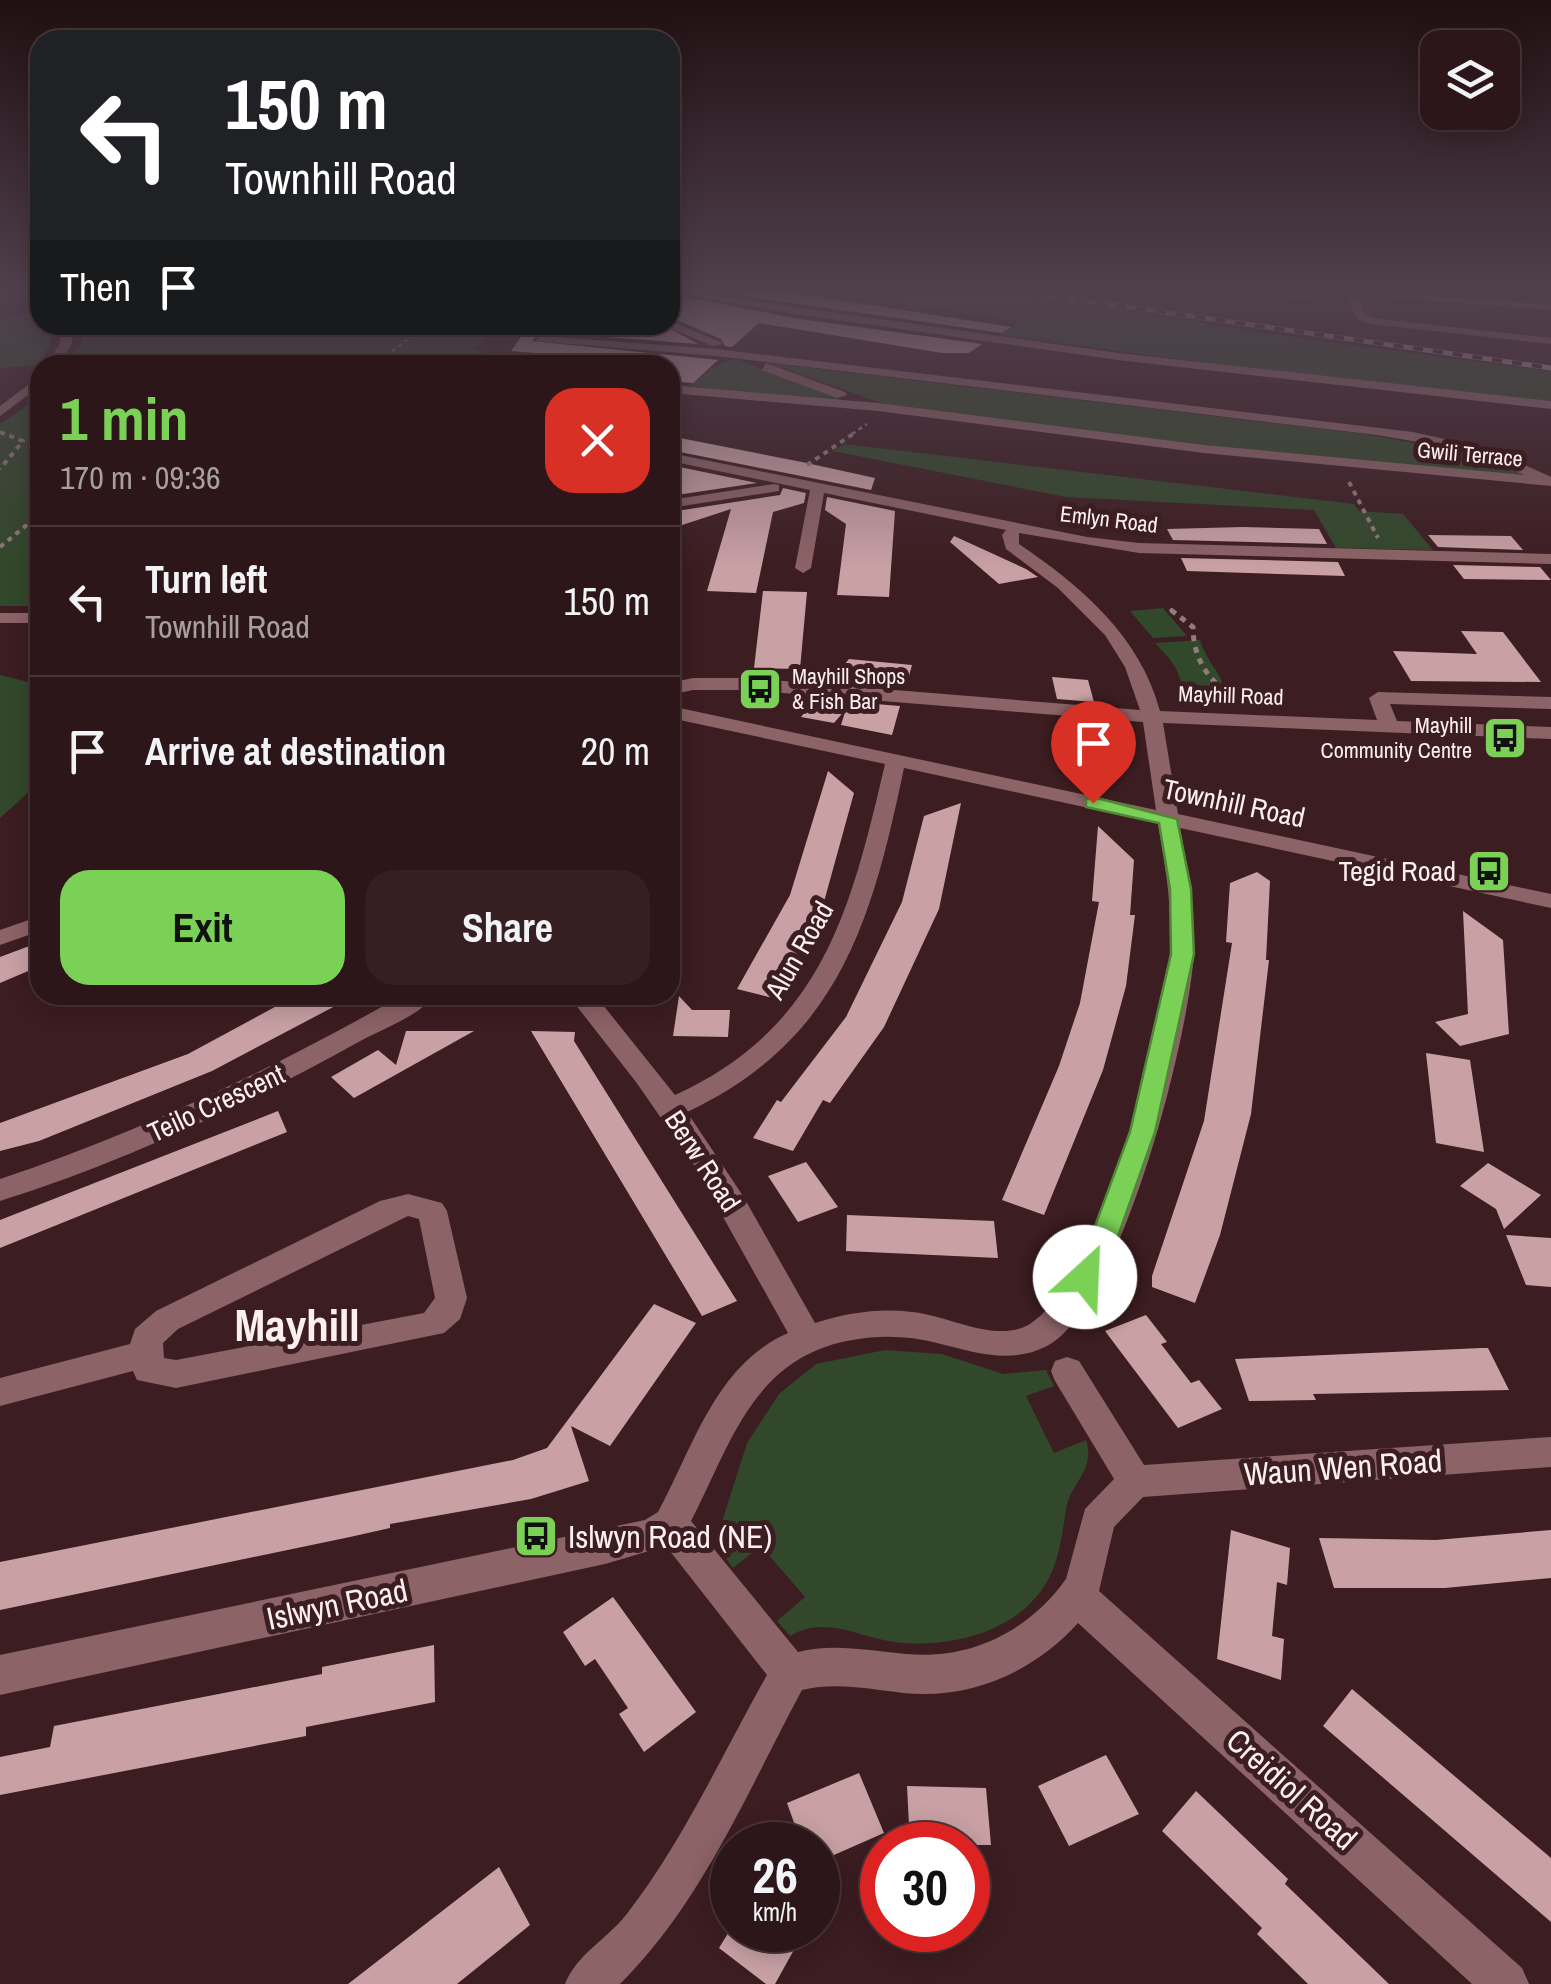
<!DOCTYPE html>
<html lang="en">
<head>
<meta charset="utf-8">
<style>
	body { margin:0; font-family:"Archivo Narrow",sans-serif; background:#351f22; color:#f1f3f6; height:100vh; display:flex; flex-direction:column; font-size:38px; white-space:nowrap }
	* { box-sizing:border-box; margin:0 }
	p { font-size:32px; color:#a79fa2 }
	.icon { flex:none; width:55px; height:55px; fill:none; stroke:currentColor; stroke-width:2; stroke-linecap:round; stroke-linejoin:round }
	.map { position:relative; flex:1; overflow:hidden }
	.drawer { position:absolute; left:30px; top:355px; width:650px; height:650px; display:flex; flex-direction:column; background:#2d1619; border-radius:30px; box-shadow:0 5px 25px #0003,0 0 0 2px #483538 }
	.drawer>* { flex:none }
	.guide { position:absolute; left:30px; top:30px; width:650px; height:305px; border-radius:30px; box-shadow:0 5px 25px #0003,0 0 0 2px #483538; background:#202124; color:#fff; overflow:hidden }
	.fabs { position:absolute; left:1420px; top:30px; display:grid; gap:20px }
	.fabs a { display:grid; place-items:center; width:100px; height:100px; border-radius:20px; background:#2d1619; box-shadow:0 5px 25px #0003,0 0 0 2px #483538; font-size:50px }
	.speed { position:absolute; left:710px; top:1822px; display:flex; gap:20px; font-size:50px; font-weight:700; text-align:center }
	.speed>* { display:grid; place-content:center; width:130px; height:130px; border-radius:50%; background:#2d1619; box-shadow:0 5px 25px #0003,0 0 0 2px #483538; line-height:1 }
	.speed small { font-size:25px; font-weight:400 }
	.speed .limit { border:15px solid #d22; background:#fff; color:#111 }
	.pin { position:absolute; display:grid; place-items:center; width:85px; height:85px; color:#fff; margin:-102px -42px; border-radius:50% 50% 50% 0; rotate:-45deg; box-shadow:0 0 10px #0007 }
	.pin .icon { rotate:45deg }
	.me { position:absolute; width:110px; margin:-55px; rotate:25deg; stroke-linejoin:round; filter:drop-shadow(0 0 8px #0008) }
	.turn { display:flex; align-items:center; gap:35px; height:210px; padding:0 30px; font-size:45px }
	.turn .icon { width:130px; height:130px; stroke-width:2.5 }
	.turn b { display:block; font-size:70px; line-height:85px }
	.then { display:flex; align-items:center; height:95px; padding:0 30px; background:#0003; gap:20px; font-size:38px }
	.round { display:grid; place-items:center; flex:none; width:105px; height:105px; border-radius:30px; background:#351f22 }
	.head { display:flex; align-items:center; justify-content:space-between; height:170px; padding:0 30px }
	h1 { font-size:60px; font-weight:700; line-height:75px; color:#7bd156 }
	.cta { display:flex; gap:20px; margin-top:auto; padding:20px 30px }
	.cta a { flex:1; height:115px; border-radius:30px; background:#7bd156; color:#111; font-size:40px; font-weight:700; line-height:115px; text-align:center }
	.cta a+a { background:#351f22; color:#f1f3f6 }
	ul { padding:0; list-style:none }
	li { display:flex; align-items:center; gap:30px; height:150px; padding:0 30px; border-top:2px solid #483538 }
	li div { flex:1 }
	li b { display:block; font-size:38px }
	li em { font-style:normal }
	.map>svg:first-child { display:block }
	.green { fill:#32482a }
	.building { fill:#c9a1a5 }
	.lines { fill:none; stroke-linecap:round; stroke-linejoin:round }
	.path-far2 { stroke:#927b7e; stroke-width:2.5; stroke-dasharray:4 4; stroke-linecap:butt }
	.path-far1 { stroke:#927b7e; stroke-width:4; stroke-dasharray:5 5; stroke-linecap:butt }
	.path { stroke:#927b7e; stroke-width:5; stroke-dasharray:6 6; stroke-linecap:butt }
	.minor { fill:#8c6367; fill-rule:evenodd }
	.rail-casing { stroke:#a89396; stroke-width:5 }
	.rail { stroke:#3c1d21; stroke-width:4; stroke-dasharray:10; stroke-linecap:butt }
	.route { fill:#7bd156; stroke:#508838; stroke-width:2.5 }
	.labels { text-anchor:middle; dominant-baseline:central; stroke-width:10; stroke-linejoin:round; paint-order:stroke }
	.far-street-label { font-size:22px; fill:#fceff0; stroke:#3c1d21 }
	.far-poi-label { font-size:22px; fill:#fceff0; stroke:#3c1d21; text-anchor:start }
	.street-label { font-size:28px; fill:#fceff0; stroke:#3c1d21 }
	.poi-label { font-size:28px; fill:#fceff0; stroke:#3c1d21; text-anchor:end }
	.near-street-label { font-size:32px; fill:#fceff0; stroke:#3c1d21 }
	.near-poi-label { font-size:32px; fill:#fceff0; stroke:#3c1d21; text-anchor:start }
	.near-district-label { font-size:45px; font-weight:bold; fill:#fceff0; stroke:#3c1d21 }
</style>
</head>
<body>
<div class="map">
<svg width="1551" height="1984" viewBox="0 0 1551 1984">
	<rect width="100%" height="100%" fill="#3c1d21"/>
	<path class="green" d="M832,294H1020L1304,339L1551,371V401L1286,373L1000,335L1021,321Z
		M40,311V325H52L50,345L38,365L0,368V320Z
		M81,325H216L214,330L294,325H496L493,335L472,349L484,351L486,365H66L82,343Z
		M736,359L855,405L687,386L715,366Z
		M768,363L1365,434L1450,450L1525,475L1306,457L896,408Z
		M40,397V606H0V424Z
		M844,444L1354,504L1359,511L1403,514L1433,550L1336,548L1314,510L1066,497L833,451Z
		M1163,608L1187,636L1153,638L1130,611Z
		M1200,640C1206,660 1217,668 1224,686L1211,702C1184,701 1186,693 1177,671C1173,661 1162,651 1155,643Z
		M0,675L40,685V782L0,818Z
		M885,1350L942,1354L1003,1374L1046,1370L1054,1386L1026,1396L1054,1453L1086,1440C1096,1471 1070,1482 1066,1510C1062,1534 1060,1556 1049,1578C1021,1632 950,1649 894,1642C858,1637 825,1615 790,1636L777,1621L805,1597L761,1546L733,1568L715,1544L747,1443L779,1394L816,1364Z"/>
	<path class="building" d="M670,294L794,318L982,344L969,353H942L759,323L732,347L725,346L721,339L670,317Z
		M728,294H800L1011,327L1002,333Z
		M529,325H663L698,344L540,332L532,341L718,360L693,383L670,381V364L511,351Z
		M680,438L802,462L875,478L871,490L670,450V444Z
		M670,465L757,483L670,496Z
		M783,488L806,493L804,503L773,512L756,593L707,591L731,509L670,529V512L780,495Z
		M827,497L895,511L889,597L837,595L846,524L825,510Z
		M1243,527L1319,529L1327,544L1173,540L1167,529Z
		M1428,535L1511,536L1523,550L1438,547Z
		M954,536L1026,569L1038,577L999,584L950,542Z
		M1181,558L1338,562L1345,576L1187,571Z
		M1453,565L1540,567L1551,580L1464,579Z
		M763,591L807,592L800,669L754,668Z
		M1461,631L1503,632L1541,682L1411,681L1393,651L1477,654Z
		M849,659L912,665L906,687L830,681Z
		M1052,677L1088,680L1094,702L1057,699Z
		M815,699L900,706L892,735L841,725L846,709L834,723L801,717Z
		M1061,719L1099,722L1112,768L1077,773L1069,765Z
		M828,771L854,793L822,909L773,998L737,989L790,895Z
		M961,803L939,909L884,1027L830,1103L823,1100L793,1151L753,1138L777,1100L781,1102L846,1017L902,902L924,816Z
		M1098,826L1134,860L1130,915H1135L1126,986L1103,1070L1044,1215L1002,1200L1059,1066L1080,1003L1099,902L1092,901Z
		M1257,872L1270,881L1266,960H1269L1251,1114L1220,1235L1195,1303L1152,1287V1276L1204,1121L1232,943L1226,942L1230,883Z
		M1463,911L1503,940L1509,1034L1460,1046L1435,1022L1468,1014Z
		M40,942V966L0,983V957Z
		M297,995H356L212,1071L39,1141L0,1151V1123L188,1054Z
		M679,996L692,1010H730L728,1037L673,1036Z
		M406,1031H474L354,1098L331,1077L378,1050L396,1065Z
		M531,1031L575,1032L574,1041L737,1301L702,1316Z
		M1426,1053L1470,1060L1484,1152L1436,1143Z
		M278,1111L287,1132L0,1248V1220Z
		M806,1162L838,1207L798,1222L768,1176Z
		M1488,1163L1541,1195L1504,1229L1496,1209L1460,1186Z
		M847,1215L994,1221L998,1258L846,1251Z
		M1506,1235L1551,1238V1287L1526,1285Z
		M654,1304L696,1323L610,1446L571,1426L589,1481L531,1499L390,1524V1528L350,1537L0,1610V1562L513,1460L547,1448Z
		M1146,1315L1167,1342L1161,1344L1191,1383L1199,1380L1222,1409L1178,1428L1105,1331Z
		M1481,1348H1488L1509,1390L1313,1394L1316,1400L1249,1401L1235,1359Z
		M1231,1530L1290,1548L1287,1585L1277,1582L1272,1636L1284,1639L1281,1680L1217,1659Z
		M1551,1530V1578L1445,1588H1334L1319,1538L1436,1540Z
		M613,1597L696,1712L644,1752L619,1714L628,1708L595,1659L585,1666L563,1632Z
		M434,1645L435,1702L306,1727V1736L0,1795V1757L50,1747L54,1726L322,1674V1667Z
		M1352,1689L1551,1858V1922L1323,1726Z
		M1106,1755L1139,1814L1069,1846L1038,1786Z
		M859,1773L884,1833L818,1862V1845H802L787,1803Z
		M907,1786L986,1788L991,1845H910Z
		M1196,1791L1288,1879L1285,1884L1389,1984H1308L1257,1934L1262,1928L1162,1831Z
		M499,1867L530,1925L457,1984H348Z
		M730,1930H805L775,1984H766L719,1948Z"/>
	<g class="lines">
		<path class="path-far2" d="M372,365C395,352 407,336 433,325
			M0,432L5,434
			M852,434L867,424"/>
		<path class="path-far1" d="M0,432L23,441L0,469
			M807,465L856,432
			M1349,482L1378,538
			M0,547L40,514
			M1170,609L1174,612"/>
		<path class="path" d="M1171,610L1193,627C1193,658 1208,682 1235,697"/>
		<path class="minor" d="M682,294H704L1118,353L1551,401V409L1118,360L795,314Z
			M1256,294L1313,297L1308,300Z
			M1347,294H1357L1365,314L1373,318L1551,338V344L1371,324L1356,318Z
			M1382,294L1551,304V310L1387,297Z
			M670,321L720,342L722,344L712,346L666,326Z
			M60,325H72V343L59,365H47L60,343Z
			M540,336L716,349L1413,432C1462,442 1507,455 1551,477V486L1204,453L878,411L670,393V385L878,403L1204,445L1525,475L1447,447L1377,435L716,356L536,341Z
			M766,363L845,392L847,395L837,398L762,370Z
			M40,376V386L0,416V406Z
			M670,453L1087,537L1139,543L1551,554V564L1139,553L1019,533V544C1081,586 1140,636 1160,711L1377,720L1369,698L1378,692L1551,697V709L1390,704L1397,721L1551,727V739L1163,723L1178,814L1551,894V908L1180,828C1187,867 1195,908 1194,948C1192,1029 1121,1308 1047,1346C1010,1365 974,1352 937,1343C907,1335 876,1335 847,1341C752,1360 730,1446 691,1521L798,1652C834,1643 869,1651 906,1654C970,1660 1028,1632 1066,1579L1085,1509L1114,1479L1055,1381L1051,1371L1055,1361L1067,1357L1079,1361L1144,1465L1551,1437V1467L1143,1497L1114,1527L1099,1591L1522,1968L1529,1984H1472L1078,1623C1034,1672 970,1700 903,1693C869,1689 836,1682 802,1690C748,1790 702,1903 620,1984H565C577,1954 606,1940 626,1915C682,1843 722,1755 767,1675L666,1546L605,1564L0,1695V1655L645,1520L658,1512C693,1448 715,1365 788,1333L695,1167L636,1082L568,995H595L675,1095C823,1027 851,909 885,764L670,718V706L1156,810L1143,722L747,690H693L670,695V683L693,678H747L1140,710L1125,667L1105,635L1058,588L1006,549L1002,535L1006,530L824,493L811,568L803,573L795,568L810,490L670,461ZM904,768L1158,823C1165,865 1173,909 1170,952C1164,1026 1094,1297 1024,1327C991,1341 946,1315 912,1312C879,1308 847,1313 815,1323L743,1196L687,1112C840,1040 872,920 904,768Z
			M774,484L779,485V491L670,508V500Z
			M0,613H40V623H0Z
			M40,916V931L0,945V930Z
			M403,995H435C420,1015 385,1028 364,1039C247,1104 127,1161 0,1201V1179C141,1132 274,1068 403,995Z
			M408,1194L442,1203L447,1211L467,1298L460,1319L444,1333L176,1388L137,1380L133,1371L0,1406V1378L130,1344L135,1329L156,1311L380,1201ZM408,1216L419,1219L435,1298L424,1313L176,1360L164,1358L163,1343L178,1329Z"/>
		<g class="rail-casing">
			<path id="rail" d="M1037,294L1551,368"/>
		</g>
		<use href="#rail" class="rail"/>
	</g>
	<linearGradient id="sky" x2="0" y2="1"><stop stop-color="#211012"/><stop offset="0.51" stop-color="#50404e"/><stop offset="1" stop-color="#50404e" stop-opacity="0"/></linearGradient>
	<rect width="1551" height="571" fill="url(#sky)"/>
	<path class="route" d="M1093,797L1177,819L1191,889L1194,954L1155,1132L1111,1256L1095,1285H1075L1071,1277L1085,1253L1130,1132L1171,954L1170,889L1159,823L1086,807V799Z"/>
	<defs>
		<g id="bus-square" transform="scale(2.25)"><rect x="-9" y="-9" width="18" height="18" rx="4" fill="#7bd156" stroke="#3c1d21"/><path d="M-5-6H5V4H4V6H2V4H-2V6H-4V4H-5ZM-3.5-4V0h7V-4ZM-3.5 1.2v1.5H-2V1.2ZM2 1.2v1.5H3.5V1.2Z" fill="#111"/></g>
	</defs>
	<g fill-rule="evenodd">
		<use href="#bus-square" x="760" y="689"/>
		<use href="#bus-square" x="1505" y="738"/>
		<use href="#bus-square" x="1489" y="871"/>
		<use href="#bus-square" x="536" y="1536"/>
	</g>
	<g class="labels">
		<g class="far-street-label">
			<text transform="translate(1470 454) rotate(5)">Gwili Terrace</text>
			<text transform="translate(1109 519) rotate(7)">Emlyn Road</text>
			<text transform="translate(1231 695) rotate(2)">Mayhill Road</text>
		</g>
		<g class="far-poi-label">
			<text x="792" y="676">Mayhill Shops<tspan x="792" dy="25">&amp; Fish Bar</tspan></text>
			<text x="1472" y="725" text-anchor="end">Mayhill<tspan x="1472" dy="25">Community Centre</tspan></text>
		</g>
		<g class="street-label">
			<text transform="translate(1234 803) rotate(12)">Townhill Road</text>
			<text transform="translate(799 950) rotate(-60)">Alun Road</text>
			<text transform="translate(216 1103) rotate(-25)">Teilo Crescent</text>
			<text transform="translate(703 1161) rotate(57)">Berw Road</text>
		</g>
		<g class="poi-label">
			<text x="1456" y="871">Tegid Road</text>
		</g>
		<g class="near-street-label">
			<text transform="translate(1343 1467) rotate(-4)">Waun Wen Road</text>
			<text transform="translate(337 1604) rotate(-12)">Islwyn Road</text>
			<text transform="translate(1292 1789) rotate(42)">Creidiol Road</text>
		</g>
		<g class="near-poi-label">
			<text x="568" y="1536">Islwyn Road (NE)</text>
		</g>
		<g class="near-district-label">
			<text x="297" y="1324">Mayhill</text>
		</g>
	</g>
</svg>
<div class="fabs">
<a><svg class="icon" aria-label="layers" viewBox="0 0 24 24"><path d="M12 4l9 5-9 5-9-5zM3 14l9 5 9-5"/></svg></a>
</div>
<div class="speed"><div>26<small>km/h</small></div><div class="limit">30</div></div>
<div class="pin" style="left:1093px;top:803px;background:#d93025"><svg class="icon" aria-label="arrive" viewBox="0 0 24 24"><path d="M6 21V4h12l-3 4 3 4H6"/></svg></div>
<svg class="me" style="left:1085px;top:1277px" viewBox="-20 -20 40 40"><circle r="19" fill="#fff"/><path d="M0-13L10 11 0 6-10 11z" fill="#7bd156"/></svg>
<div class="guide">
<div class="turn"><svg class="icon" aria-label="left" viewBox="0 0 24 24"><path d="M17 20v-9H6M10 6l-5 5 5 5"/></svg><div><b>150 m</b>Townhill Road</div></div>
<div class="then">Then<svg class="icon" aria-label="arrive" viewBox="0 0 24 24"><path d="M6 21V4h12l-3 4 3 4H6"/></svg></div>
</div>
<section class="drawer">
<div class="head"><div><h1>1 min</h1><p>170 m · 09:36</p></div><a class="round" style="background:#d93025;color:#fff"><svg class="icon" aria-label="close" viewBox="0 0 24 24"><path d="M6 6l12 12M18 6L6 18"/></svg></a></div>
<ul>
<li><svg class="icon" aria-label="left" viewBox="0 0 24 24"><path d="M17 20v-9H6M10 6l-5 5 5 5"/></svg><div><b>Turn left</b><p>Townhill Road</p></div><em>150 m</em></li>
<li><svg class="icon" aria-label="arrive" viewBox="0 0 24 24"><path d="M6 21V4h12l-3 4 3 4H6"/></svg><div><b>Arrive at destination</b></div><em>20 m</em></li>
</ul>
<div class="cta"><a>Exit</a><a>Share</a></div>
</section>
</div>
</body>
</html>
